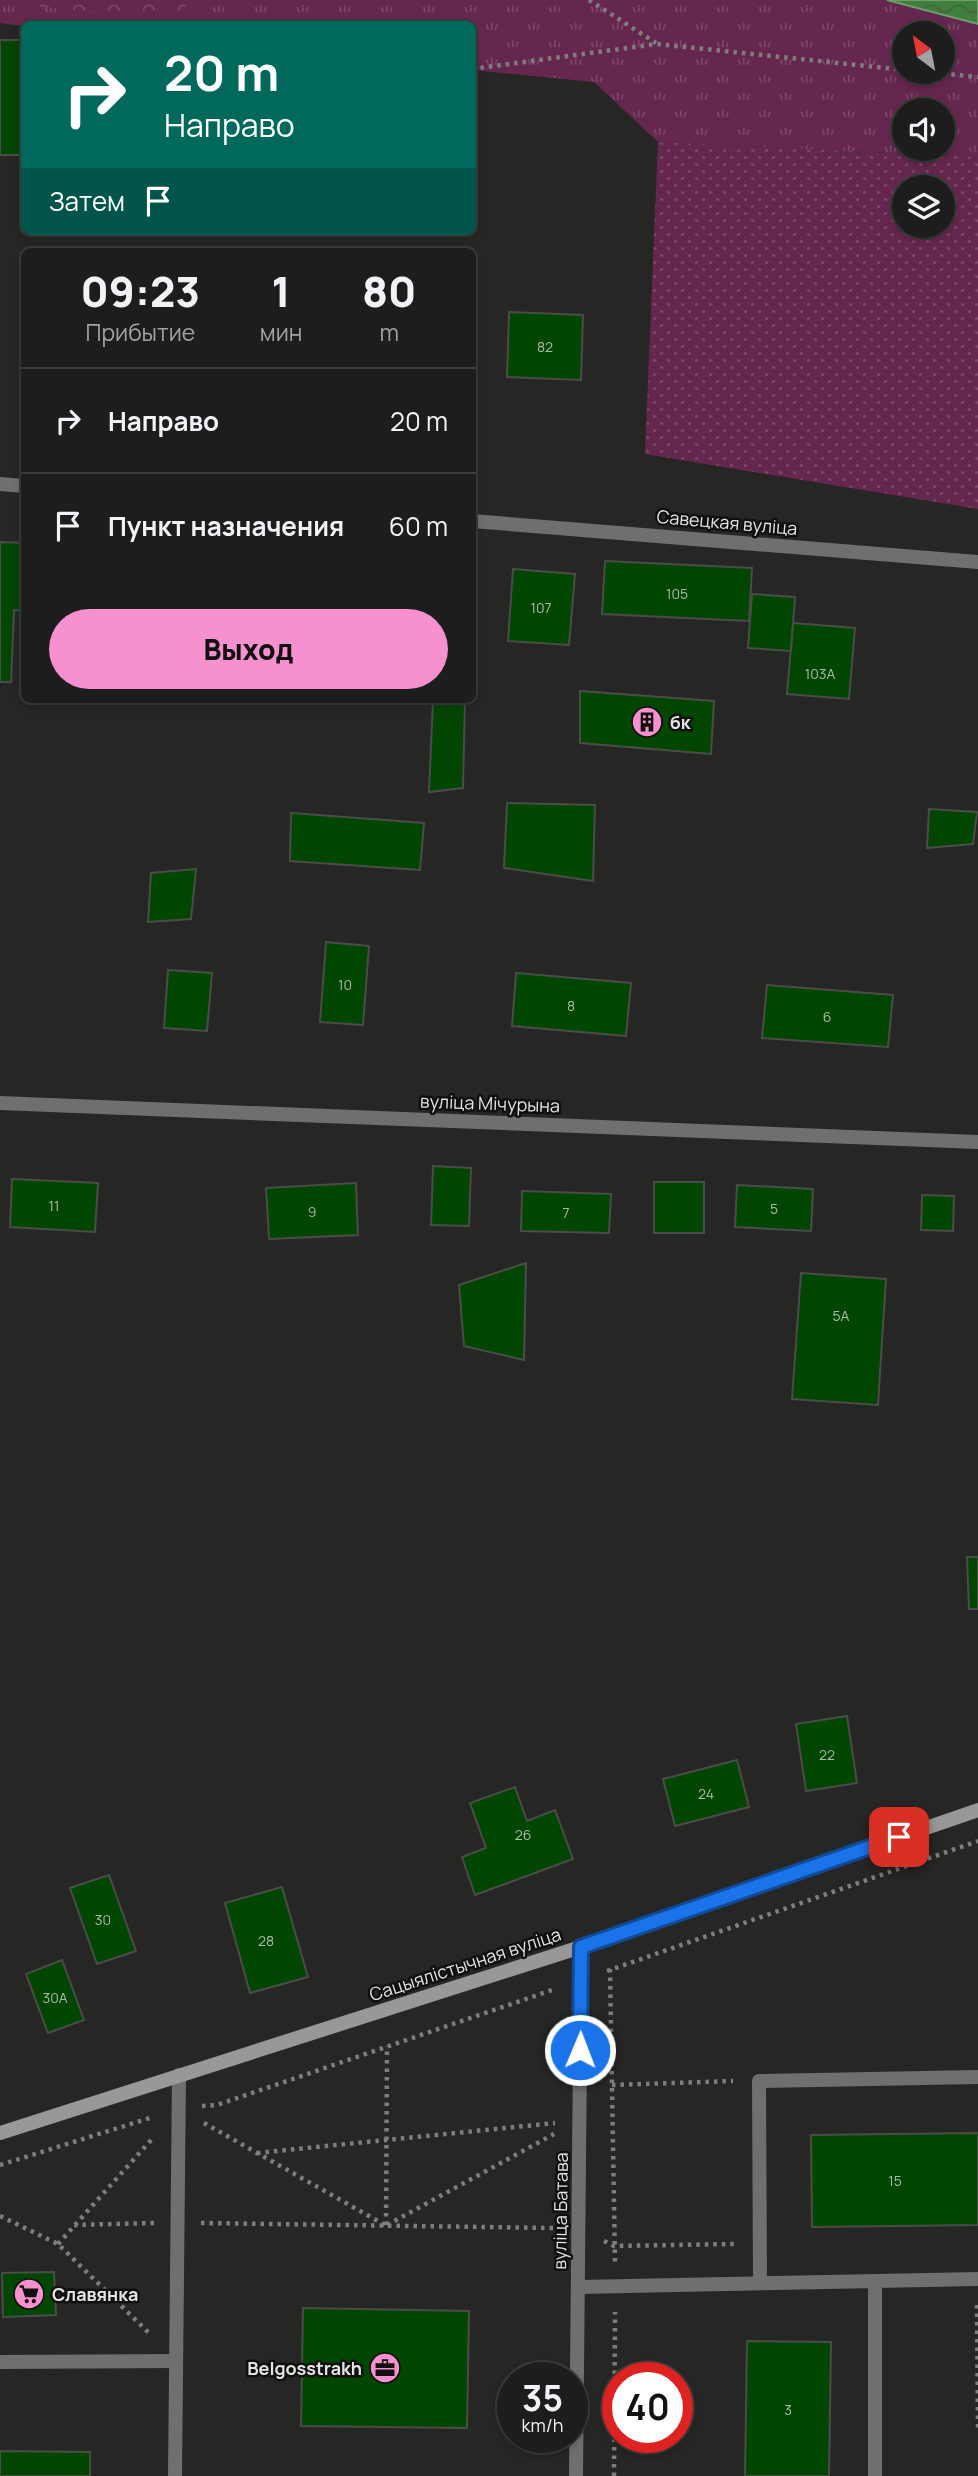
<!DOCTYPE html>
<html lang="ru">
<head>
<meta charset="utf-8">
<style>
	body { margin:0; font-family:Manrope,sans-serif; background:#252625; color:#f1f3f6; height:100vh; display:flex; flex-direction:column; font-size:26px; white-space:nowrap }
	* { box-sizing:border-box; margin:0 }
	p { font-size:23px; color:#a0a2a3 }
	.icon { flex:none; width:38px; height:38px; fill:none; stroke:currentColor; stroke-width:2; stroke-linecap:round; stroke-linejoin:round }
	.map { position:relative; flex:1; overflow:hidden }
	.drawer { position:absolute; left:21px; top:248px; width:455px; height:455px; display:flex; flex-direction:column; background:#1c1d1c; border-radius:10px; box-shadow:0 4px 10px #0003,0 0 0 2px #3a3b3b }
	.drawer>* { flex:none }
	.hud { position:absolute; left:21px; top:21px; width:455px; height:214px; border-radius:10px; box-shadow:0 4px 10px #0003,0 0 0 2px #3a3b3b; background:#00695c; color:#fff; overflow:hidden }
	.needle { width:46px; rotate:328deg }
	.controls { position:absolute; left:892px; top:21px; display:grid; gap:14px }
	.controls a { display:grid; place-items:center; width:63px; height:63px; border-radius:50%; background:#1c1d1c; box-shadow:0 4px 10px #0003,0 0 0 2px #3a3b3b; font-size:35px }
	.speed { position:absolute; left:497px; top:2362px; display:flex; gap:14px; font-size:35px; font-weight:700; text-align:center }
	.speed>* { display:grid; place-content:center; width:91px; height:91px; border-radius:50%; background:#1c1d1c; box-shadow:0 4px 10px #0003,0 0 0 2px #3a3b3b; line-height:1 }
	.speed small { font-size:18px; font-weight:400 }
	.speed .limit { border:10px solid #d22; background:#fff; color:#111 }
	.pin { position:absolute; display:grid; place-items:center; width:60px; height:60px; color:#fff; margin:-30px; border-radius:14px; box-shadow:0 4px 10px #0006 }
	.me { position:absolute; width:77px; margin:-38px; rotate:1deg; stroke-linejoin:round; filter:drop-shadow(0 0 5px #0008) }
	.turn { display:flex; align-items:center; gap:24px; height:147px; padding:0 28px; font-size:32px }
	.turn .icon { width:91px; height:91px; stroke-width:2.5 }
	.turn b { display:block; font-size:49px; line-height:60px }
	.then { display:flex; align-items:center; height:66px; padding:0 28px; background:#0003; gap:14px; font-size:26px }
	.eta { display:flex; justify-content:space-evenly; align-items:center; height:119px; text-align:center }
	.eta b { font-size:42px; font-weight:800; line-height:49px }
	.primary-button { display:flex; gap:14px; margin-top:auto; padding:14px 28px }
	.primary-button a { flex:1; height:80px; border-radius:42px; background:#f790ce; color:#111; font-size:28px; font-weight:800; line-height:80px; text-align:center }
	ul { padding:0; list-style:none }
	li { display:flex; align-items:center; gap:21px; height:105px; padding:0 28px; border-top:2px solid #3a3b3b }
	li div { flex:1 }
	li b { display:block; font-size:26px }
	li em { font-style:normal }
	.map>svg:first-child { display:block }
	.grass { fill:url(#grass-tufts); fill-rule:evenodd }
	.forest { fill:url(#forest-crowns) }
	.park { fill:url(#park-dots); fill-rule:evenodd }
	.water { fill:url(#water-waves); stroke:#719d6d; stroke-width:2 }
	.building { fill:#004600; stroke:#4a4c4a; stroke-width:2 }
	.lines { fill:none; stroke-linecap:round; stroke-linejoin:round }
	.path { stroke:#7e7f7d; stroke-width:4.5; stroke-dasharray:3.5 5; stroke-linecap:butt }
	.service { stroke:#706e6f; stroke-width:14 }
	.minor { stroke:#706e6f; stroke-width:14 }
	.tertiary { stroke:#706e6f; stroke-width:14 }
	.secondary { stroke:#999798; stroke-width:14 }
	.route-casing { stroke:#114b97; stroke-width:18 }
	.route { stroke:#1a73e8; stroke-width:12 }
	.labels { text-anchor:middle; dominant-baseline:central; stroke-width:5; stroke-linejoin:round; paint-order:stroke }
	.number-label { font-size:14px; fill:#abbdaa }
	.street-label { font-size:18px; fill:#e4e5e3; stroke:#0f100f }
	.poi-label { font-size:18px; font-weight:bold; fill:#e4e5e3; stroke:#0f100f; text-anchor:start }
</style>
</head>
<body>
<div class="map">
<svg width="978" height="2476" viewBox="0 0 978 2476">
	<defs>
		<pattern id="grass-tufts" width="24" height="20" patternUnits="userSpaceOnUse" patternTransform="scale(1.75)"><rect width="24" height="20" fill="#66274f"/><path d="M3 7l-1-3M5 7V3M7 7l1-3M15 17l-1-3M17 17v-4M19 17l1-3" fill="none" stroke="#7c4668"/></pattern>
		<pattern id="forest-crowns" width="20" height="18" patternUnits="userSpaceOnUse" patternTransform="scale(1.75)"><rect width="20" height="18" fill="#66274f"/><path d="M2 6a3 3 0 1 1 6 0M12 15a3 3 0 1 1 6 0" fill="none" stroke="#7c4668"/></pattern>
		<pattern id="park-dots" width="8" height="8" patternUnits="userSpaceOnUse" patternTransform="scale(1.75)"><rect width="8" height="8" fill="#66274f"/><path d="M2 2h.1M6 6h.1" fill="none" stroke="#7c4668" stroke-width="1.8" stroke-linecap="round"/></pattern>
		<pattern id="water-waves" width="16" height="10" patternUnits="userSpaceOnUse" patternTransform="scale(1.75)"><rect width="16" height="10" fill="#407e3b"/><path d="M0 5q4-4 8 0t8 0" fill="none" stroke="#42643f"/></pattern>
	</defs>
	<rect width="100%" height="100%" fill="#262725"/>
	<path class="grass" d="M0,0H887L978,24V157L658,142L594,82L473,70L472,24L24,26L0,23ZM905,33H943V72H905ZM905,110H943V149H905Z"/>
	<path class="forest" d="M0,0H186L185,21L0,3Z"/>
	<path class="park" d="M658,142L978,157V509L645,454ZM905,187H943V226H905Z"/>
	<path class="water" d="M887,0H978V24Z"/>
	<path class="building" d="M0,40H24V155H0Z
		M509,312L583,315L581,380L507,377Z
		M0,542L24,543V611L14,610L11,682H0Z
		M605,561L752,568L749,621L602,614Z
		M513,569L575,574L569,645L508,641Z
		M752,594L795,597L791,651L748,648Z
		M793,623L855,628L849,699L787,694Z
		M580,691L714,701L711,754L580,743Z
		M433,700H465L463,788L429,792Z
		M507,803L595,805L593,881L504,868Z
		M929,809L977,812L973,844L927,848Z
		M291,813L424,823L420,870L290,861Z
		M196,869L191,919L148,922L151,873Z
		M326,942L369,946L363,1025L320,1022Z
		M168,970L212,973L207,1031L164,1028Z
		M516,973L631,983L626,1036L512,1026Z
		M767,985L893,995L888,1047L762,1038Z
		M433,1166L471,1168L469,1226L431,1225Z
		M12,1179L98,1183L95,1232L10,1227Z
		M654,1182H704V1233H654Z
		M356,1183L358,1235L269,1239L266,1188Z
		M737,1185L813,1189L811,1231L735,1227Z
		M522,1191L611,1194L609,1233L521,1231Z
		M922,1195L954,1196L953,1231L921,1230Z
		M526,1263L524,1360L464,1346L459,1285Z
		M801,1273L886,1279L878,1405L792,1399Z
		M967,1557H978V1609H969Z
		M847,1716L857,1783L806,1791L796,1724Z
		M737,1760L749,1807L675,1826L663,1779Z
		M515,1787L527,1821L555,1810L573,1859L475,1895L462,1857L486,1848L470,1803Z
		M109,1875L136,1951L97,1964L70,1888Z
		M282,1887L308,1977L250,1993L225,1903Z
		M62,1960L84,2020L48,2033L26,1974Z
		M978,2133V2225L812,2227L811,2135Z
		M54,2272L56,2315L3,2317L2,2273Z
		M303,2308L469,2311L467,2428L301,2426Z
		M747,2341L831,2342L829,2476H745Z
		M0,2451L90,2452V2476H0Z"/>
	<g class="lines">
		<path class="path" d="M589,0L656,43
			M472,69L657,44L905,70
			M926,72L978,77
			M610,1969L615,2262
			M607,1971L978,1841
			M612,2085L733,2081
			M202,2106L217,2105L555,1989
			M204,2123L385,2225
			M257,2153L555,2123
			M0,2165L153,2117
			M0,2216L58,2244L151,2335
			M201,2223L553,2228
			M74,2225L154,2223
			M386,2225L387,2046
			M387,2225L554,2134
			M604,2241L614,2246L734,2244
			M58,2244L152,2139
			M977,2305L978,2430
			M614,2476L615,2312"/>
		<path class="service" d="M760,2283L759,2081L978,2077
			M578,2287L978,2279
			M0,2362L176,2361
			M875,2476V2281"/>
		<path class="minor" d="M0,484L24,486
			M472,521L978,562
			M0,1103L978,1142
			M175,2476L179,2075"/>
		<path class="tertiary" d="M576,2476L581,1947"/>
		<path class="secondary" d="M0,2133L581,1947L978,1810"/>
	</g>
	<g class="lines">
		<g class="route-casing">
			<path id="route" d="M580,2050L581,1947L899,1837"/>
		</g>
		<use href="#route" class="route"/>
	</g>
	<defs>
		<g id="building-disc" transform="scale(1.575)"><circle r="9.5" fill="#f790ce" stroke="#0f100f"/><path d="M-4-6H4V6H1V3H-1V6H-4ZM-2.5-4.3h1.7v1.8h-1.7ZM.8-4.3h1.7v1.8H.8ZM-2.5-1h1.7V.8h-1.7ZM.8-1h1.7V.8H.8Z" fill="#111"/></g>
		<g id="supermarket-disc" transform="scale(1.575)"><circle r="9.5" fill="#f790ce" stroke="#0f100f"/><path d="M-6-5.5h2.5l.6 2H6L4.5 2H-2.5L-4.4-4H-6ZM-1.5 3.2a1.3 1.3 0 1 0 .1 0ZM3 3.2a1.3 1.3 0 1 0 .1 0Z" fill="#111"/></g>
		<g id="office-disc" transform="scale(1.575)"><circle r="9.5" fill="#f790ce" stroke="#0f100f"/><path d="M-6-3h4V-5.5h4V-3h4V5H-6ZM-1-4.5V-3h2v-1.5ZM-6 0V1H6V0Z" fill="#111"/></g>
	</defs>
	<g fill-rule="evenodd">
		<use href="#building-disc" x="647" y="722"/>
		<use href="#supermarket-disc" x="29" y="2294"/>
		<use href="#office-disc" x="385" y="2368"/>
	</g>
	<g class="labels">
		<g class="number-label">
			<text x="545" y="346">82</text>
			<text x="677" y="593">105</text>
			<text x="541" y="607">107</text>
			<text x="820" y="673">103А</text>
			<text x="345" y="984">10</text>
			<text x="571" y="1005">8</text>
			<text x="827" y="1016">6</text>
			<text x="54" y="1205">11</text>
			<text x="774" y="1208">5</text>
			<text x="312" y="1211">9</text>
			<text x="566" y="1212">7</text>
			<text x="841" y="1315">5А</text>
			<text x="827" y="1754">22</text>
			<text x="706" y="1793">24</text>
			<text x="523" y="1834">26</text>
			<text x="103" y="1919">30</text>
			<text x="266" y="1940">28</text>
			<text x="55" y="1997">30А</text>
			<text x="895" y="2180">15</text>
			<text x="788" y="2409">3</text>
		</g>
		<g class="street-label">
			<text transform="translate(727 522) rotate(5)">Савецкая вуліца</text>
			<text transform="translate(490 1103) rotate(2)">вуліца Мічурына</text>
			<text transform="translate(465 1964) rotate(-18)">Сацыялістычная вуліца</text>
			<text transform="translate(560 2211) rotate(-89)">вуліца Батава</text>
		</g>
		<g class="poi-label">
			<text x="670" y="722">бк</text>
			<text x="52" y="2294">Славянка</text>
			<text x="362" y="2368" text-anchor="end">Belgosstrakh</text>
		</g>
	</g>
</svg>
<div class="controls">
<a><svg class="needle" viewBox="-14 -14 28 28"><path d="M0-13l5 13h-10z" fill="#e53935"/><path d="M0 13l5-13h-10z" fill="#a0a2a3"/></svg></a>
<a><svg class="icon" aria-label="sound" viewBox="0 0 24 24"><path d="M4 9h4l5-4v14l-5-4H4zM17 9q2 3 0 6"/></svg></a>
<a><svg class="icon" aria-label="layers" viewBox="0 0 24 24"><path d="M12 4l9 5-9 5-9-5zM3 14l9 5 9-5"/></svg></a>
</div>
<div class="speed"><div>35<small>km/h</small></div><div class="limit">40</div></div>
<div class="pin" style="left:899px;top:1837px;background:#d93025"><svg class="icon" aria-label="arrive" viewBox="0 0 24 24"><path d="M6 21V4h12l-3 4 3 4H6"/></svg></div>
<svg class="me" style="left:580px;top:2050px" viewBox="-20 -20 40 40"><circle r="17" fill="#1a73e8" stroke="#fff" stroke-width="3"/><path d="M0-11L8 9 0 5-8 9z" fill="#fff"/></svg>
<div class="hud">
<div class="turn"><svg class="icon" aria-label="right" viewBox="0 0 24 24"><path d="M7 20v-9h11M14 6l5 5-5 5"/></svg><div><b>20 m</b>Направо</div></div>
<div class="then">Затем<svg class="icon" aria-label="arrive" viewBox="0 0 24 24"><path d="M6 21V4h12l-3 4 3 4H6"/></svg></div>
</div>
<section class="drawer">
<div class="eta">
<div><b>09:23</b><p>Прибытие</p></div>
<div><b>1</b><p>мин</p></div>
<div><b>80</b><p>m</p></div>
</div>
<ul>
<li><svg class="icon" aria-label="right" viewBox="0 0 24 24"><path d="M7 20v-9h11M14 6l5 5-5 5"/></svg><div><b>Направо</b></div><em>20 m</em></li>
<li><svg class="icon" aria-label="arrive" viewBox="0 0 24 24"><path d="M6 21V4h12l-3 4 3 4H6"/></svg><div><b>Пункт назначения</b></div><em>60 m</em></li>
</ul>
<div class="primary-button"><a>Выход</a></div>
</section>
</div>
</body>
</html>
